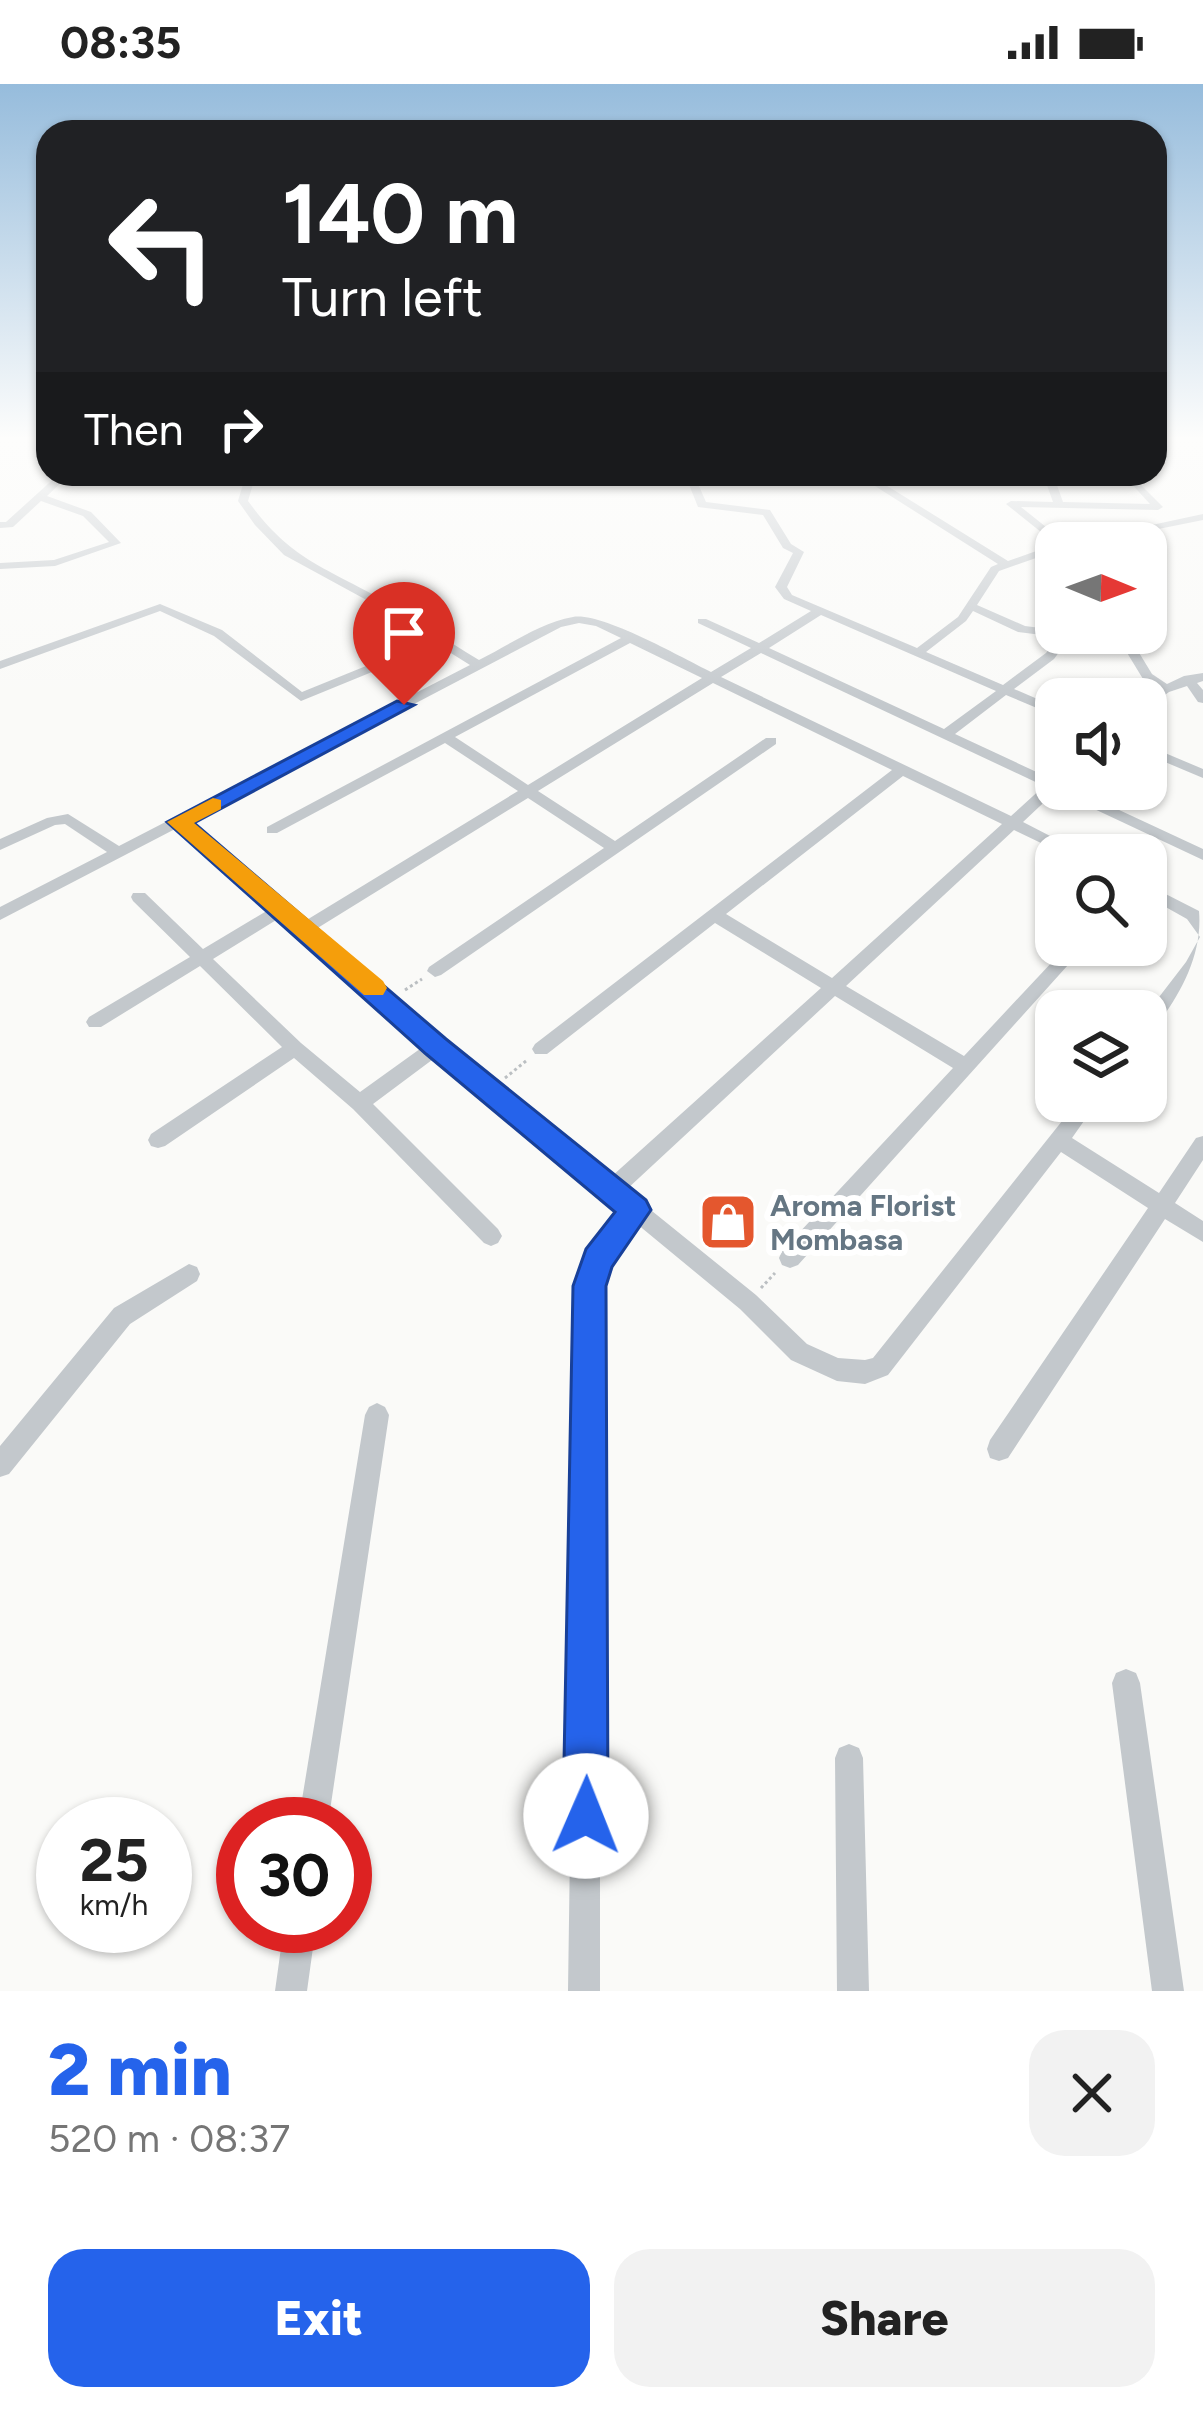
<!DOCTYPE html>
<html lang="en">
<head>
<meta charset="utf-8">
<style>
	body { margin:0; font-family:Figtree,sans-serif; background:#f2f2f2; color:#222; height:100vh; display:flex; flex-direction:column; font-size:45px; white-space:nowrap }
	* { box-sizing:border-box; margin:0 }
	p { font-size:39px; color:#767676 }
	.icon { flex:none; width:66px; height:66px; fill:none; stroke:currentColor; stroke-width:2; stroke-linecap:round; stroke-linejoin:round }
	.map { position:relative; height:1907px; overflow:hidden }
	.drawer { display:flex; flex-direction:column; background:#fff; flex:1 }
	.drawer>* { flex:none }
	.hud { position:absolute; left:36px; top:36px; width:1131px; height:366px; border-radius:36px; box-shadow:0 3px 9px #0004; background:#202124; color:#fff; overflow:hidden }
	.needle { width:78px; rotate:91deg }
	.fabs { position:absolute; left:1035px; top:438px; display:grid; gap:24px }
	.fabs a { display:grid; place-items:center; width:132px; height:132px; border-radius:24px; background:#fff; box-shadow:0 3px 9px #0004; font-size:60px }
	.speed { position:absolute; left:36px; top:1713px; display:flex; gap:24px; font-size:60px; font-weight:700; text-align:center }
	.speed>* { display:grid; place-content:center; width:156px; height:156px; border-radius:50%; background:#fff; box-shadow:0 3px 9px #0004; line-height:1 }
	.speed small { font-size:30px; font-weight:400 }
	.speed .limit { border:18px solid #d22; background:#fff; color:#111 }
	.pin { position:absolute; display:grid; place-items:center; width:102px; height:102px; color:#fff; margin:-123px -51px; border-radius:50% 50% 50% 0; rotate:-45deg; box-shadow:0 0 12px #0007 }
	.pin .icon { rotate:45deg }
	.me { position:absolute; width:132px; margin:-66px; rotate:1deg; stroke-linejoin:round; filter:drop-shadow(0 0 9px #0008) }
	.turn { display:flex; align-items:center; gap:42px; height:252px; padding:0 48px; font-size:54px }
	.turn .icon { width:156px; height:156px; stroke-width:2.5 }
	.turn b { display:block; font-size:84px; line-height:102px }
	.then { display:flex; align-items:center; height:114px; padding:0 48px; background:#0003; gap:24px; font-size:45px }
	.round { display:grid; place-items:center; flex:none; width:126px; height:126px; border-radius:36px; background:#f2f2f2 }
	.headline { display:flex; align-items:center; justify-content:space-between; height:204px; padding:0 48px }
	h1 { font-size:72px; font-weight:800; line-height:90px; color:#2563eb }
	.action { display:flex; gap:24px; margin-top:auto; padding:24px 48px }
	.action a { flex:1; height:138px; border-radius:36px; background:#2563eb; color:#fff; font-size:48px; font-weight:800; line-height:138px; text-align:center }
	.action a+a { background:#f2f2f2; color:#222 }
	.status { display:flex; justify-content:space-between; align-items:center; height:84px; padding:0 60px; background:#fff; direction:ltr }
	.status svg { height:33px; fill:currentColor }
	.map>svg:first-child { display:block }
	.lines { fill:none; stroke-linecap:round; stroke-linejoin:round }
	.path { stroke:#bbbfc2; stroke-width:3; stroke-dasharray:3 3; stroke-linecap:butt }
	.minor { fill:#c3c8cc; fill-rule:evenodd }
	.route { fill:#2563eb; stroke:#184099; stroke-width:3 }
	.slow { fill:#f59e0b }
	.labels { text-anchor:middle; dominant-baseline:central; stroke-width:12; stroke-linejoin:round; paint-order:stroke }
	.poi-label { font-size:30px; font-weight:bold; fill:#657683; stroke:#fff; text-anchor:start }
</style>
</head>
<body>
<div class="status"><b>08:35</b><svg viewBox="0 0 49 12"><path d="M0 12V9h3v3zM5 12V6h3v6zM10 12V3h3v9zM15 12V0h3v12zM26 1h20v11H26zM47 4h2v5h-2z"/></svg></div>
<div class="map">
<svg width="1203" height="1907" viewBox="0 0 1203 1907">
	<rect width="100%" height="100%" fill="#fafaf8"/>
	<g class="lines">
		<path class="path" d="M405,906L422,895
			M505,994L526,977
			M761,1204L775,1189"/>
		<path class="minor" d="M59,390H70L47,412L91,428L121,459L55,482L0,485V479L54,476L109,458L83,432L41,417L13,443L0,444V438H6Z
			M122,390H136L155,398L150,401Z
			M246,390H256L248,417C291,476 323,482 383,516C416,535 447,557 479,576C509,561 540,539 573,533C602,528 682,574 711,588L751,564L698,539V535H706L759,559L811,527L784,515L775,503L793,469L783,464L763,431L698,423L686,393H551L546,390H701L695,393L706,418L770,426L791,460L804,468L787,503L792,511L917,564L958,533L991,483L998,480L856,390H868L1008,477L1056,460L1006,420L1011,417L1053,418L1043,390H1053L1063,418L1150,420L1128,396L1133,393L1163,423L1158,426L1021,423L1066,459H1056V467L999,487L977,521L1025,542L1056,546V549H1096L1068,556L1054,575L1014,605L1056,623V632L1006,611L955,650L1056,697V705H1074L1203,765V776L1056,707L1023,738L1087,771H1066L1014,746L846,902L964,972L1068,861H1086L798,1181L790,1184L782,1181L779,1174L782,1167L953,984L835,912L626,1106L756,1211L807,1260L838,1274L865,1276L873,1274L1078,1017H1098L1072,1054L1159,1109L1196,1054L1203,1052V1076L1175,1119L1203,1137V1158L1165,1135L1008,1374L999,1377L990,1374L987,1365L990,1356L1148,1124L1061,1068L888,1291L865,1300L837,1297L791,1276L740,1225L637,1140L607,1181L600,1202V1907H568L578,1202L590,1169L622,1127L436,973L373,1020L498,1145L502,1152L498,1159L491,1162L484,1159L353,1025L294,974L165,1062L158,1064L151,1062L148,1056L151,1050L282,963L200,882L101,943H89L86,938L89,933L190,873L133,817L131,813L133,809H145L203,865L270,825L177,744L0,836V823L107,768L65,740L55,741L0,766V755L47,734L68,730L119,762L470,581L438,561L301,617L214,552L160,527L0,585V577L160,520L222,546L302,608L430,556L372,519L284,471L255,441L238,417ZM973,527L1018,548L1058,553L1046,569L1003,601L926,568L966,537ZM821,531L996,607L944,645L769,564ZM579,539L596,542L621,554L267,743V749H277L445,659L518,707L305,837L189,738L561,543ZM630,559L702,594L528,701L455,653ZM761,569L1044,702L1011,732L721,593ZM713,599L892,686L535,960L532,965L535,970H547L715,839L821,904L611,1093L442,958L394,911L316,845L528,714L604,764L429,883L427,887L435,893L441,891L776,660V654H766L615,757L538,707ZM903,692L1002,740L832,894L726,830ZM281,833L382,921L424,962L360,1008L301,959L213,875Z
			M1203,430V436L1089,459H1068Z
			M1115,549H1127L1152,590L1167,600L1184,592L1203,589V597L1197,599L1203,606V619L1198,618L1187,602L1169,608L1146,625L1145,615L1157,605L1143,595Z
			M1146,661L1203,685V694L1146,670Z
			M1146,800L1199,827C1203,873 1178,914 1152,948L1146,950V930L1186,878L1200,853L1187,835L1146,812Z
			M189,1180L197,1183L200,1190L197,1197L130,1240L9,1390L0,1393V1362L114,1224Z
			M377,1319L385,1323L389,1331L328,1740H298L365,1331L369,1323Z
			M1126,1585L1136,1589L1140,1599L1184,1907H1152L1112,1599L1116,1589Z
			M849,1660L859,1664L863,1674L869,1907H837L835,1674L839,1664Z
			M284,1842H316L307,1907H275Z"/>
	</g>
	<linearGradient id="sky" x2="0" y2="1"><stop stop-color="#96bcdc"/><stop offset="0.57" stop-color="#fdfdfc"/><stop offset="1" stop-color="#fdfdfc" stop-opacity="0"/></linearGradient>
	<rect width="1203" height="622" fill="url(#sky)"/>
	<path class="route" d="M397,617L414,621L194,739L446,955L646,1116L651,1126L612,1183L606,1202L608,1732L602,1748L586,1755L570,1748L563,1732L573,1202L586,1165L615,1128L426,970L167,738Z"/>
	<path class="slow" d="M213,714L221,716V725L194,739L383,897L387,904L383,911H364L167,738Z"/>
	<defs>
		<g id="shop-square" transform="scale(3)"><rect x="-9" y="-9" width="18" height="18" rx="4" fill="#e4572e" stroke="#fff"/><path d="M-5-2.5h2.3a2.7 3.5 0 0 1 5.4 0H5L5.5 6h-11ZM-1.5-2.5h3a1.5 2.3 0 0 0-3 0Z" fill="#fff"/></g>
	</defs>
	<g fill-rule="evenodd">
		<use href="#shop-square" x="728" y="1138"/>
	</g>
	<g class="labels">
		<g class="poi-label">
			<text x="770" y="1121">Aroma Florist<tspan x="770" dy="34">Mombasa</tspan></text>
		</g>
	</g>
</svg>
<div class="fabs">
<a><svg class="needle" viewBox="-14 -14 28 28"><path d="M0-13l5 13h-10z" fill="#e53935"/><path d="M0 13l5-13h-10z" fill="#767676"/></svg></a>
<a><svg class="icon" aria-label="sound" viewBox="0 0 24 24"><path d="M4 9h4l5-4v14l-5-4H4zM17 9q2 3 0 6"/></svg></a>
<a><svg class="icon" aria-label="search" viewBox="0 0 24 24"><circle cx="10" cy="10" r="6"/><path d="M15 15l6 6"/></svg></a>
<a><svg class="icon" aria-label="layers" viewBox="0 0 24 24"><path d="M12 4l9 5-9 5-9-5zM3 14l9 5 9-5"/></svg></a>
</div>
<div class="speed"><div>25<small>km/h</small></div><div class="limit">30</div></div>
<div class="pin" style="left:404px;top:621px;background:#d93025"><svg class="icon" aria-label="arrive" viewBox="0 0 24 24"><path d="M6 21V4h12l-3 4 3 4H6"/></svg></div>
<svg class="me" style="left:586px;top:1732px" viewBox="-20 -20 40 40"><circle r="19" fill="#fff"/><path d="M0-13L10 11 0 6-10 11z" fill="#2563eb"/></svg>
<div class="hud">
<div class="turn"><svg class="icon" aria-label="left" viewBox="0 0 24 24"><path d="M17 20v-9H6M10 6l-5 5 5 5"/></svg><div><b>140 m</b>Turn left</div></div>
<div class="then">Then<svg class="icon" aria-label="right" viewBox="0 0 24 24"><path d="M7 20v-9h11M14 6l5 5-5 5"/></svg></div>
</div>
</div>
<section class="drawer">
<div class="headline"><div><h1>2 min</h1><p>520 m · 08:37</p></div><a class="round"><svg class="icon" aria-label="close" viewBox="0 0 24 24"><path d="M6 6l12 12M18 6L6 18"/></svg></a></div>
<div class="action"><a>Exit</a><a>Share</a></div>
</section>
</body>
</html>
